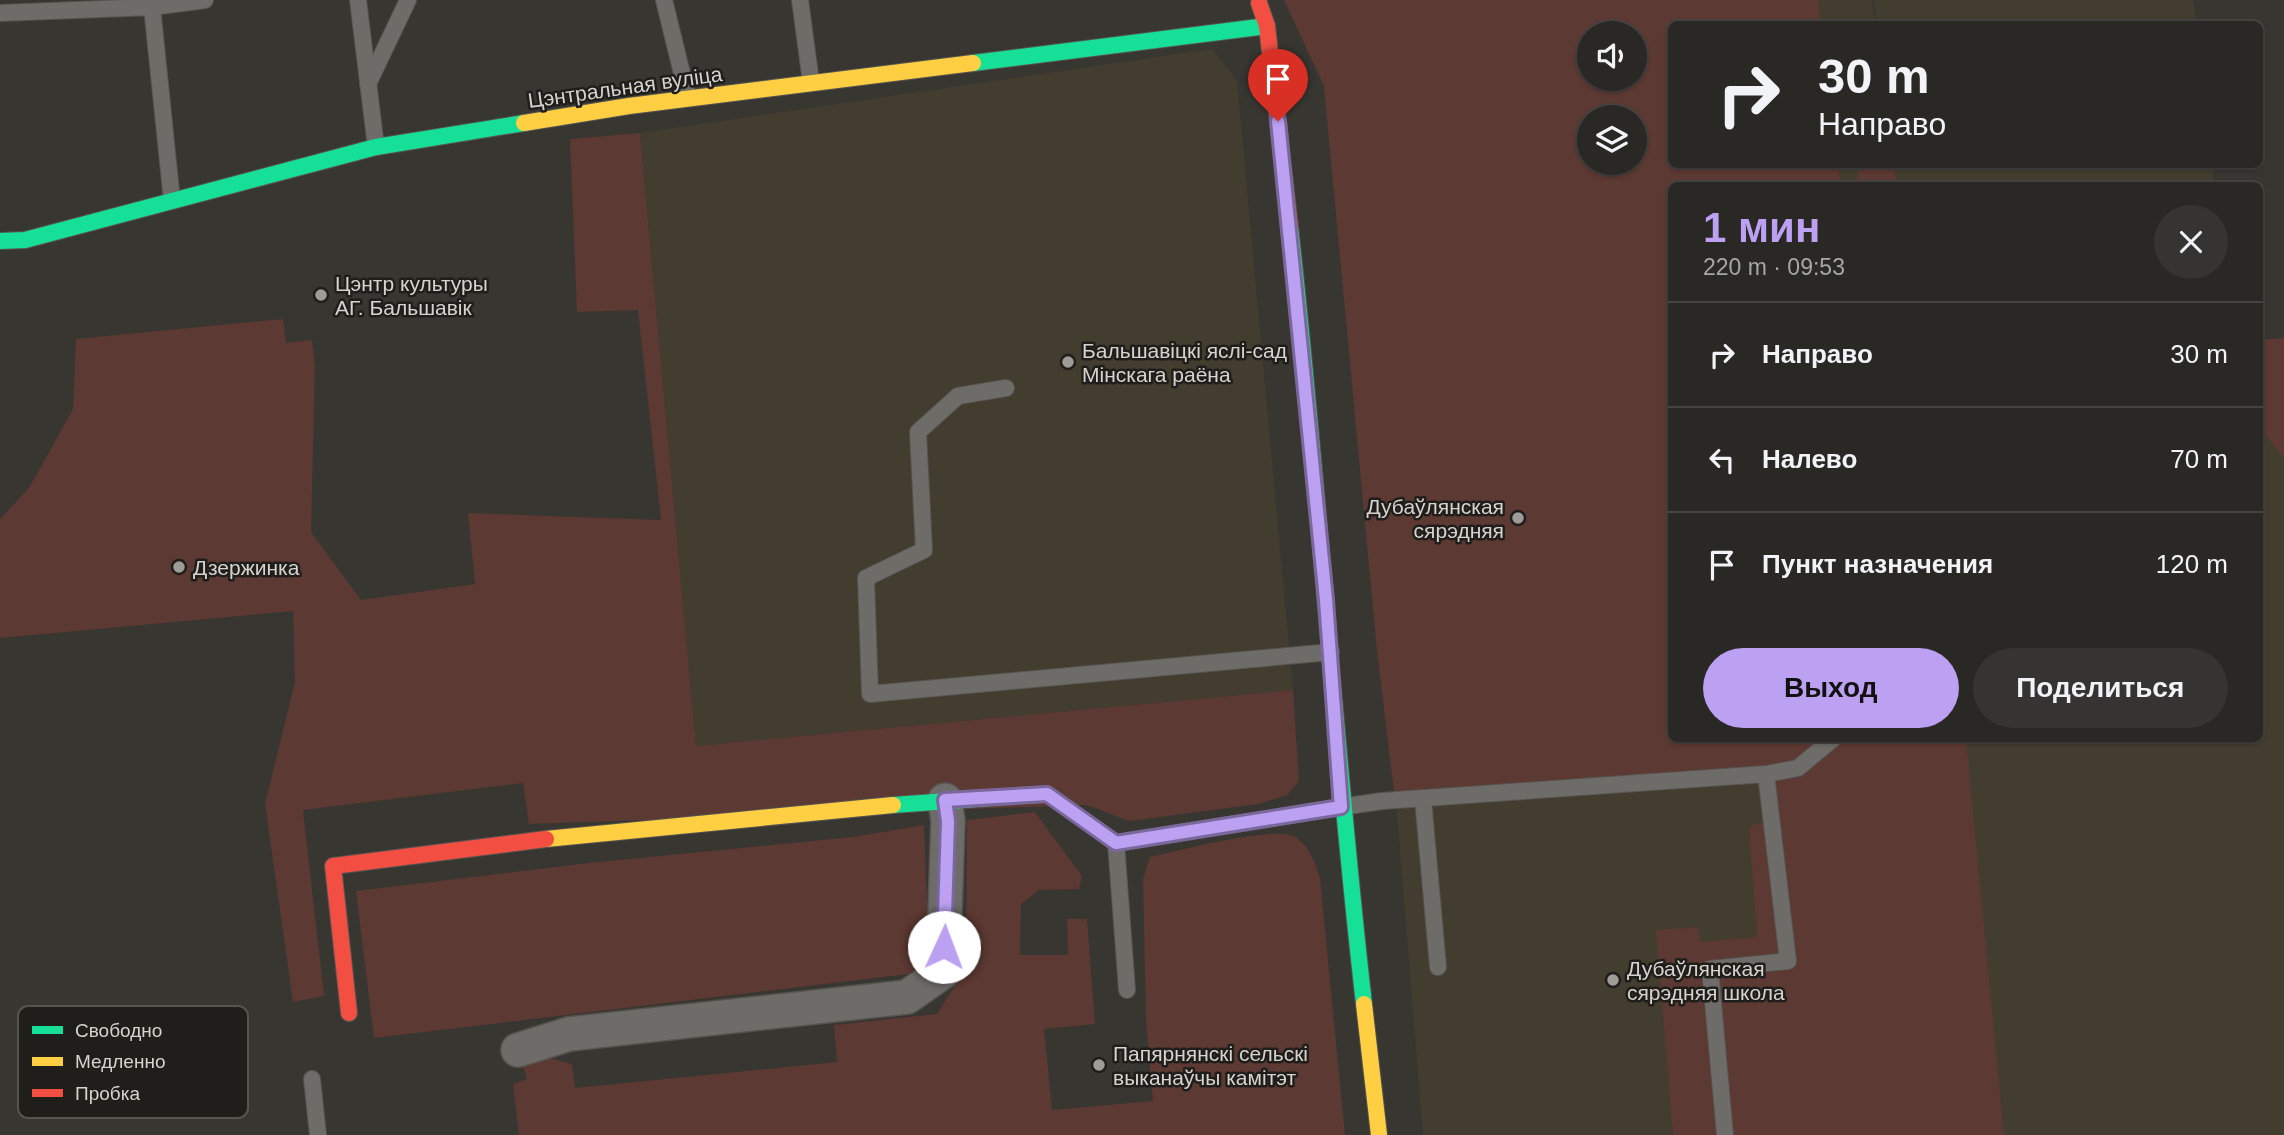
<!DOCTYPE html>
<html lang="ru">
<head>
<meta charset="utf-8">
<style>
	body { margin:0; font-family:Helvetica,sans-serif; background:#363432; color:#f1f3f6; height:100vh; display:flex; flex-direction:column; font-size:26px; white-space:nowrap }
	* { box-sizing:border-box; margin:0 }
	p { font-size:23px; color:#a5a6a7 }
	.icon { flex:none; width:38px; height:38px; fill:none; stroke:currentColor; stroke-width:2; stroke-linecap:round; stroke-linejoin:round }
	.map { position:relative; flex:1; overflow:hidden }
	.panel { position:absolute; left:1668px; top:182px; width:595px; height:560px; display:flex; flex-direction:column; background:#2a2825; border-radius:10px; box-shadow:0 2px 5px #0004,0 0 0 2px #464442 }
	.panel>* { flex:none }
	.guide { position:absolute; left:1668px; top:21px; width:595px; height:147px; border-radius:10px; box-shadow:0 2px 5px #0004,0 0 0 2px #464442; background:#2a2825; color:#f1f3f6; overflow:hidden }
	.buttons { position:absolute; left:1577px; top:21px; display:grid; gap:14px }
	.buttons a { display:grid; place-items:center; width:70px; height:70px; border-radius:50%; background:#2a2825; box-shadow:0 2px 5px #0004,0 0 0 2px #464442; font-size:35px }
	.pin { position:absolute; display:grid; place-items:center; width:60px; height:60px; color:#fff; margin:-72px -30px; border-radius:50% 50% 50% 0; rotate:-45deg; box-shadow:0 0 7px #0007 }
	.pin .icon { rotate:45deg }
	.me { position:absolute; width:77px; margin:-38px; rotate:2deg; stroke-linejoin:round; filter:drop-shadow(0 0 5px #0008) }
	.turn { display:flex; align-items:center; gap:24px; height:147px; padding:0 35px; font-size:32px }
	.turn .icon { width:91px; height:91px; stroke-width:2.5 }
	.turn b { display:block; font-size:49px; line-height:60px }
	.round { display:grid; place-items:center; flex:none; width:74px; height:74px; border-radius:37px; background:#363432 }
	.overview { display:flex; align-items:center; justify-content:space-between; height:119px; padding:0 35px }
	h1 { font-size:42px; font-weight:800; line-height:52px; color:#bca0f2 }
	.primary-button { display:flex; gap:14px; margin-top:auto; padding:14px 35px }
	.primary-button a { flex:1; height:80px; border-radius:42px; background:#bca0f2; color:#111; font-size:28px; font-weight:800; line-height:80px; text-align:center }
	.primary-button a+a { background:#363432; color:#f1f3f6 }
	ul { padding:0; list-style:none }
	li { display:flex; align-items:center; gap:21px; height:105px; padding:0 35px; border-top:2px solid #464442 }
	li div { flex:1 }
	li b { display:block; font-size:26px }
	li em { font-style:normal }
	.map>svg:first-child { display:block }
	.built { fill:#433d2f; fill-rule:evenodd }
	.green { fill:#5c3932; fill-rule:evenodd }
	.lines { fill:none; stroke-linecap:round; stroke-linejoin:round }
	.lane-casing { stroke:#575450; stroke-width:18 }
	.street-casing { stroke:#575450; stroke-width:36 }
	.fast-casing { stroke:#575450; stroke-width:18 }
	.slow-casing { stroke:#575450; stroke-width:18 }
	.jam-casing { stroke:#575450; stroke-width:18 }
	.lane { stroke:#6e6c68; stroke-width:16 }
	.street { stroke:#6e6c68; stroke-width:33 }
	.fast { stroke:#16e098; stroke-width:16 }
	.slow { stroke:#ffcf43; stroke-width:16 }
	.jam { stroke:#f24e42; stroke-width:16 }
	.route-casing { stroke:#7a689d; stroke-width:18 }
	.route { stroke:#bca0f2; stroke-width:12 }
	.poi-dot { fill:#9f9c97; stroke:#201e1a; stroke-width:2.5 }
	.labels { text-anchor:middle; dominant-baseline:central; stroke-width:5; stroke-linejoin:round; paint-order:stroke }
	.street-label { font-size:21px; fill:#d6d3ce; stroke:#201e1a }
	.poi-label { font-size:21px; fill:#d6d3ce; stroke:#201e1a; text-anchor:start }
	.key { fill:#201e1a; stroke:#575450; stroke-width:2 }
	.key-label { font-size:19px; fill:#d6d3ce }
</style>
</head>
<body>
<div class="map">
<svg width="2284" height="1135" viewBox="0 0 2284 1135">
	<rect width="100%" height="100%" fill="#383631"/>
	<path class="built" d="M1418,0H1872L1875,24H1671V164L2212,165L2214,185L1671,186V738H2259V426L2284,459V1135H1423L1397,813L1377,650L1324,86ZM1589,33H1634V79H1589ZM1589,117H1634V163H1589Z
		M1874,0H2193L2196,24H1877Z
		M1212,49L1237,80L1293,690L696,746L640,133Z"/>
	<path class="green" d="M1284,0H1818L1821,24H1671V164L1838,165L1841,185L1671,186V738L1966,739L2004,1135H1673L1656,930L1698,927L1700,942L1757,937L1749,827L1771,819L1766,774L1395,800L1377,650L1324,86ZM1589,33H1634V79H1589ZM1589,117H1634V163H1589Z
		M640,133L696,746L1293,690L1299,781L1287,795L1259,804L1129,821L1087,805L529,824L523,783L303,810L324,996L293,1002L265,804L295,682L293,611L0,638V519L29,488L73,409L76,339L283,319L286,343L312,340L315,366L311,532L361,600L475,584L468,513L661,520L638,310L577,312L570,139Z
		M1861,165H1894L1897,185H1855Z
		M2284,338V459L2259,426V340Z
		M1035,812L1082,876L1079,889L1039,890L1021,904L1020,955H1068L1067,919H1087L1095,1024L1044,1029L1052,1110L1153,1101L1146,1020L1143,879L1150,857C1178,851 1274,825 1295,837C1310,846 1315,863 1320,878L1345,1135H519L513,1084L527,1079L518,1050L572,1064L575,1088L837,1062L834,1025L937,1014L966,968L967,820Z
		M924,825L928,937L923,963L908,974L374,1038L356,891L589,863L853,837Z"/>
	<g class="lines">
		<g class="lane-casing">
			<path id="lane" d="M151,0L152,7L205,0
				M358,0L376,147
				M664,0L688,98
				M800,0L811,82
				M0,13L152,7L172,201
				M368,84L408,0
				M1006,388L958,396L918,432L924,550L866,578L870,694L1331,652
				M1423,799L1438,967
				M1341,807L1382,801L1766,774L1798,768L1834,738
				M1116,843L1127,990
				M312,1079L318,1135
				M1725,1135L1710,969L1788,961L1766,774"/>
		</g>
		<g class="street-casing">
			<path id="street" d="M518,1050L569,1034L907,997L943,972L948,821L945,800"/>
		</g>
		<g class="fast-casing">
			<path id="fast" d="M973,63L1267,26
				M1290,227C1319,485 1334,745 1364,1004
				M0,241L25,240L376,147L524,123
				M893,805L1047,794L1116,843L1341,807"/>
		</g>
		<g class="slow-casing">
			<path id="slow" d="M524,123L629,106L973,63
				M546,839L893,805
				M1364,1004L1379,1135"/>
		</g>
		<g class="jam-casing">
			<path id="jam" d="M1259,3L1267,26L1290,227
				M349,1013L333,866L546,839"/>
		</g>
		<use href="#lane" class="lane"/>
		<use href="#street" class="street"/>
		<use href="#fast" class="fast"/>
		<use href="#slow" class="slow"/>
		<use href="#jam" class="jam"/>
	</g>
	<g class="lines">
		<g class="route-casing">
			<path id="route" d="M944,947L948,821L945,800L1047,794L1116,843L1341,807L1326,600L1278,121"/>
		</g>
		<use href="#route" class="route"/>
	</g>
	<g class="poi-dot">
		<circle cx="321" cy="295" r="7"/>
		<circle cx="1068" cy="362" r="7"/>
		<circle cx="1518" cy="518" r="7"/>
		<circle cx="179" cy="567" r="7"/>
		<circle cx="1613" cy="980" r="7"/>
		<circle cx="1099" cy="1065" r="7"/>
	</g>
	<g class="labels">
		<g class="street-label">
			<text transform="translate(625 87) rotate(-8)">Цэнтральная вуліца</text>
		</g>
		<g class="poi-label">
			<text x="335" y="283">Цэнтр культуры<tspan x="335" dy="24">АГ. Бальшавік</tspan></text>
			<text x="1082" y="350">Бальшавіцкі яслі-сад<tspan x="1082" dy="24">Мінскага раёна</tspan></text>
			<text x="1504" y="506" text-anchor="end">Дубаўлянская<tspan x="1504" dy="24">сярэдняя</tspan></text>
			<text x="193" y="567">Дзержинка</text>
			<text x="1627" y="968">Дубаўлянская<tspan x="1627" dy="24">сярэдняя школа</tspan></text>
			<text x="1113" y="1053">Папярнянскі сельскі<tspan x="1113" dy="24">выканаўчы камітэт</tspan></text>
		</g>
	</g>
	<rect x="18" y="1006" width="230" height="112" rx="10" class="key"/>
	<rect x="32" y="1026" width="31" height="8" fill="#16e098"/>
	<rect x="32" y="1057" width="31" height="9" fill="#ffcf43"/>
	<rect x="32" y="1089" width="31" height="8" fill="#f24e42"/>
	<g class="key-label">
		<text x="75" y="1037">Свободно</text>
		<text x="75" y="1068">Медленно</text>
		<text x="75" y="1100">Пробка</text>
	</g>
</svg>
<div class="buttons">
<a><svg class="icon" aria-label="sound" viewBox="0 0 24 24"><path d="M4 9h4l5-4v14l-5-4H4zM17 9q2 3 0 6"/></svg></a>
<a><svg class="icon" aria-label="layers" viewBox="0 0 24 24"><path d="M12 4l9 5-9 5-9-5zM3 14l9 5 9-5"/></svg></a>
</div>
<div class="pin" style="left:1278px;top:121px;background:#d93025"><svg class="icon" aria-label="arrive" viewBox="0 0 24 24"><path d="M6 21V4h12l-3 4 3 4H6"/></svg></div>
<svg class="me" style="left:944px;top:947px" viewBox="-20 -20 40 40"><circle r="19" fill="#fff"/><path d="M0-13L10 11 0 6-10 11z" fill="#bca0f2"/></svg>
<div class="guide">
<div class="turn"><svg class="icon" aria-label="right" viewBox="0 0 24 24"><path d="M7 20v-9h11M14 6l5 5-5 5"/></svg><div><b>30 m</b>Направо</div></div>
</div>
<section class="panel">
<div class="overview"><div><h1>1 мин</h1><p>220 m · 09:53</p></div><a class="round"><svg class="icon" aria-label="close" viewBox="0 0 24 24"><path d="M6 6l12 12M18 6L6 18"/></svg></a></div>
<ul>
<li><svg class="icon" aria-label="right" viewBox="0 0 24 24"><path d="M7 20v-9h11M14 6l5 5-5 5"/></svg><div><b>Направо</b></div><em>30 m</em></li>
<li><svg class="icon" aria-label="left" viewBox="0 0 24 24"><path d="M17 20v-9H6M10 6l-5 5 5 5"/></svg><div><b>Налево</b></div><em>70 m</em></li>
<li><svg class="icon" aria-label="arrive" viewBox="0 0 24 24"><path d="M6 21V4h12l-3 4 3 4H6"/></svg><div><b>Пункт назначения</b></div><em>120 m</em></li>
</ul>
<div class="primary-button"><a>Выход</a><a>Поделиться</a></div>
</section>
</div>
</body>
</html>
